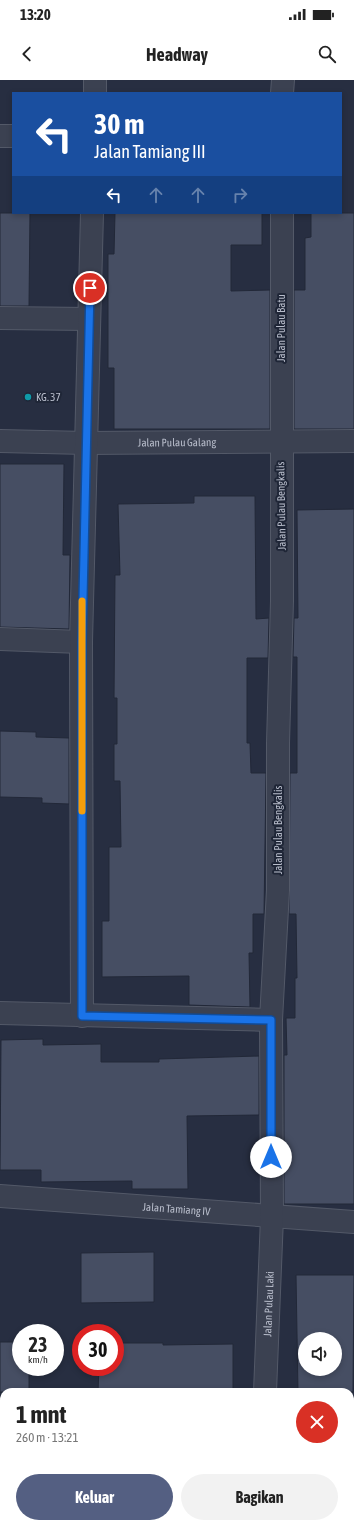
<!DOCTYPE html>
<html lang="id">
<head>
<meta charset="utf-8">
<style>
	body { margin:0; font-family:"Asap Condensed",sans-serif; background:#f2f2f2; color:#222; height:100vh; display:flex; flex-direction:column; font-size:15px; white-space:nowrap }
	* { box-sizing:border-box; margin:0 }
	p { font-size:13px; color:#767676 }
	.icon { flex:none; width:22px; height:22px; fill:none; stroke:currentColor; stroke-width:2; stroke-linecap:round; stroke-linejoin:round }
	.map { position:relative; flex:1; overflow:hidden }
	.details { position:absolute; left:0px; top:1308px; width:354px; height:140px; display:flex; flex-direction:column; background:#fff; border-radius:12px 12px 0 0; box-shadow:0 2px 6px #0003 }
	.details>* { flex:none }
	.guide { position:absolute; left:12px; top:12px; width:330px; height:122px; border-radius:0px; box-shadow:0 2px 6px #0003; background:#1a4fa0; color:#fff; overflow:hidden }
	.fabs { position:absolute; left:298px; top:1252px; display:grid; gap:8px }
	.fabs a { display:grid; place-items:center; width:44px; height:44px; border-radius:50%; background:#fff; box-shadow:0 2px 6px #0003; font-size:20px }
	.speed { position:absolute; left:12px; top:1244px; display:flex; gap:8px; font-size:20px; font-weight:700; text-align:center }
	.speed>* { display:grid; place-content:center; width:52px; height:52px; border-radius:50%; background:#fff; box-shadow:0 2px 6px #0003; line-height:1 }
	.speed small { font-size:10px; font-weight:400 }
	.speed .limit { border:6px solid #d22; background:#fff; color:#111 }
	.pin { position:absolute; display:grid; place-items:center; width:34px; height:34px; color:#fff; margin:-17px; border:2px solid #fff; border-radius:50%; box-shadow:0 1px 4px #0007 }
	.me { position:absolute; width:44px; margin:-22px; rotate:0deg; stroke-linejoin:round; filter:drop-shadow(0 0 3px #0008) }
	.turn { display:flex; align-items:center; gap:14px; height:84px; padding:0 16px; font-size:18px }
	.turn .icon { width:52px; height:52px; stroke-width:2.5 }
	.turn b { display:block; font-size:28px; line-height:34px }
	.lanes { display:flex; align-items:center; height:38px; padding:0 16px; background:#0003; justify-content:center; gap:20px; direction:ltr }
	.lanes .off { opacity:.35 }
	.round { display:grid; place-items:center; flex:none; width:42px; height:42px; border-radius:21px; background:#f2f2f2 }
	.headline { display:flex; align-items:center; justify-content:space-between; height:68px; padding:0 16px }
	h1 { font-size:24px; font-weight:700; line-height:30px }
	.action { display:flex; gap:8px; margin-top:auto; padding:8px 16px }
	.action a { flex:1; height:46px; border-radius:24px; background:#545f82; color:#fff; font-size:16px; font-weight:700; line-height:46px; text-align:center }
	.action a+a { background:#f2f2f2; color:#222 }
	.status { display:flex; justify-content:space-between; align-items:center; height:28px; padding:0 20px; background:#fff; direction:ltr }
	.status svg { height:11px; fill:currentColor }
	header { display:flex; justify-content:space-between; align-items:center; height:52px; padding:0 16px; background:#fff; font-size:18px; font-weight:700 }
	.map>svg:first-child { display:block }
	.water { fill:#3d4a6a }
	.building { fill:#464e63; stroke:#222838; fill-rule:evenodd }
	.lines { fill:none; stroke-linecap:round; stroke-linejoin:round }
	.minor-casing { stroke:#535968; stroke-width:24 }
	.minor { stroke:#3b4151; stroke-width:22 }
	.route-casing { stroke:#114b97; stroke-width:10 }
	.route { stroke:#1a73e8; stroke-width:7 }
	.slow { stroke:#f59e0b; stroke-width:7 }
	.culture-dot { fill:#0f9aa8; stroke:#1f2637; stroke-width:1.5 }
	.labels { text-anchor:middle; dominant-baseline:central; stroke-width:4; stroke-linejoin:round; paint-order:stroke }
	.street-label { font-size:11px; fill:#b8bdcb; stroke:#1f2637 }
	.poi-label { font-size:11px; fill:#b8bdcb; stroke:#1f2637; text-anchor:start }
</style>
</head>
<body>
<div class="status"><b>13:20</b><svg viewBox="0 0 49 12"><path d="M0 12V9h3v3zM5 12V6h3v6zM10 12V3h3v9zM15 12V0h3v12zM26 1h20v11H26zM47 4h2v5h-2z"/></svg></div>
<header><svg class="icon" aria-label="back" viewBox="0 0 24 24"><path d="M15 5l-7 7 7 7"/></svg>Headway<svg class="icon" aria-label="search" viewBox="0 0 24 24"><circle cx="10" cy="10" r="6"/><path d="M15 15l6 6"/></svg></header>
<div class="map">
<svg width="354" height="1448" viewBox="0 0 354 1448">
	<rect width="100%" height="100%" fill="#272e41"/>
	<path class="water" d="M184,1444H230L229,1448H184Z"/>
	<path class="building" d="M0,133H30L29,226H0Z
		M115,133H262V165H231V211L270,210V349H114V288H108V174H114Z
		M311,133H354V349H294V210H305V158L311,157Z
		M0,384H64L63,475H70L69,549L0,547Z
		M194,416H255L256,539L269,538L268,578H247V663H250L251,693H266L264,834H253V873H249L250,927L189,925V896L102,897V841H109V767H121L120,701H114V664H117V618H114L115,495H120L118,424L194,423Z
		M354,429V1124H284V975H287L286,938H295V898H297L296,834H289L290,693H297V577H293L294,538H298L297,430Z
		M0,651L36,652V657L69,658V724L42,723V718L0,717Z
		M43,959V965L101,964V982H159V979L259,976V1035L187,1036L188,1109H132V1101L41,1102V1090H0L1,960Z
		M154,1172V1222L81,1223V1173Z
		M296,1195H354L353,1312H298ZM305,1259H335V1289H305Z
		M0,1262H21V1287H29V1312H0Z
		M115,1263H163V1265L233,1264V1312H98L99,1287H115Z"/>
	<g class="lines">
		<g class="minor-casing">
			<g id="minor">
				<path d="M95,13V0"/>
				<path d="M282,13L283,0"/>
				<path d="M0,56H13"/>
				<path d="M0,238L89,239"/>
				<path id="s1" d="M0,361L86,363L354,361"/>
				<path d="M0,559L81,562"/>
				<path d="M0,933L271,940"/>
				<path d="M82,936L81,562L92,133"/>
				<path id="s2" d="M0,1116L354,1142"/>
				<path id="s3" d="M265,1312L272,1137L271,940L278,810V663L282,521V133"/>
				<path d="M0,1369H4"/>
				<path d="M146,1448V1444"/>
				<path d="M261,1448V1444"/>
			</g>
		</g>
		<use href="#minor" class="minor"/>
	</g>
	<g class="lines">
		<g class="route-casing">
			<path id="route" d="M90,208L82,562V936L271,940V1077"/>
		</g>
		<use href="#route" class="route"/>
		<path class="slow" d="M82,731V521"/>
	</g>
	<circle class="culture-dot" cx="28" cy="317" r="4"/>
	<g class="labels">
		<g class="street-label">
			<text transform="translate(281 248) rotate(-90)">Jalan Pulau Batu</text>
			<text stroke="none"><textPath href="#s1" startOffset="177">Jalan Pulau Galang</textPath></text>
			<text transform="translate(281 426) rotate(-91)">Jalan Pulau Bengkalis</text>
			<text transform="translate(278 750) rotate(-90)">Jalan Pulau Bengkalis</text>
			<text stroke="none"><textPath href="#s2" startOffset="177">Jalan Tamiang IV</textPath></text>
			<text stroke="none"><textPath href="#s3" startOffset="88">Jalan Pulau Laki</textPath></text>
		</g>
		<g class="poi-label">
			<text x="36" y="317">KG. 37</text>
		</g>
	</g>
</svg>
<div class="fabs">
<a><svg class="icon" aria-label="sound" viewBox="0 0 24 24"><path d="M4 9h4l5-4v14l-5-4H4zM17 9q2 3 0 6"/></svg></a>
</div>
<div class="speed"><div>23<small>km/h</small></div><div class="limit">30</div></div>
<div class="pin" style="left:90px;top:208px;background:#d93025"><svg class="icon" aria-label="arrive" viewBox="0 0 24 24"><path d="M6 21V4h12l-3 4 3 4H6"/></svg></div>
<svg class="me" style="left:271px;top:1077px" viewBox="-20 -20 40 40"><circle r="19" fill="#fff"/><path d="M0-13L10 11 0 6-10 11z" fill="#1a73e8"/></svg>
<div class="guide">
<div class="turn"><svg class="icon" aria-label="left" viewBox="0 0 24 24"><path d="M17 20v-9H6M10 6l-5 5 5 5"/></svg><div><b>30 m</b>Jalan Tamiang III</div></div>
<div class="lanes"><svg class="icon" aria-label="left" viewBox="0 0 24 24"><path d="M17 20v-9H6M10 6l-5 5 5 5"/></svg><svg class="icon off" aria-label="ahead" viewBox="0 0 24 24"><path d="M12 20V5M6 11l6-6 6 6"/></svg><svg class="icon off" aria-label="ahead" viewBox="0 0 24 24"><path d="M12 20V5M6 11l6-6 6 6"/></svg><svg class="icon off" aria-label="right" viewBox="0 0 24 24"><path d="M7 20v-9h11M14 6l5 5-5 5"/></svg></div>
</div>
<section class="details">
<div class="headline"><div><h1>1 mnt</h1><p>260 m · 13:21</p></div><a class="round" style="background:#d93025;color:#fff"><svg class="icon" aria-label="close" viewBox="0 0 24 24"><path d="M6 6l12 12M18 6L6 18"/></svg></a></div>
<div class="action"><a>Keluar</a><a>Bagikan</a></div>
</section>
</div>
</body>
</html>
